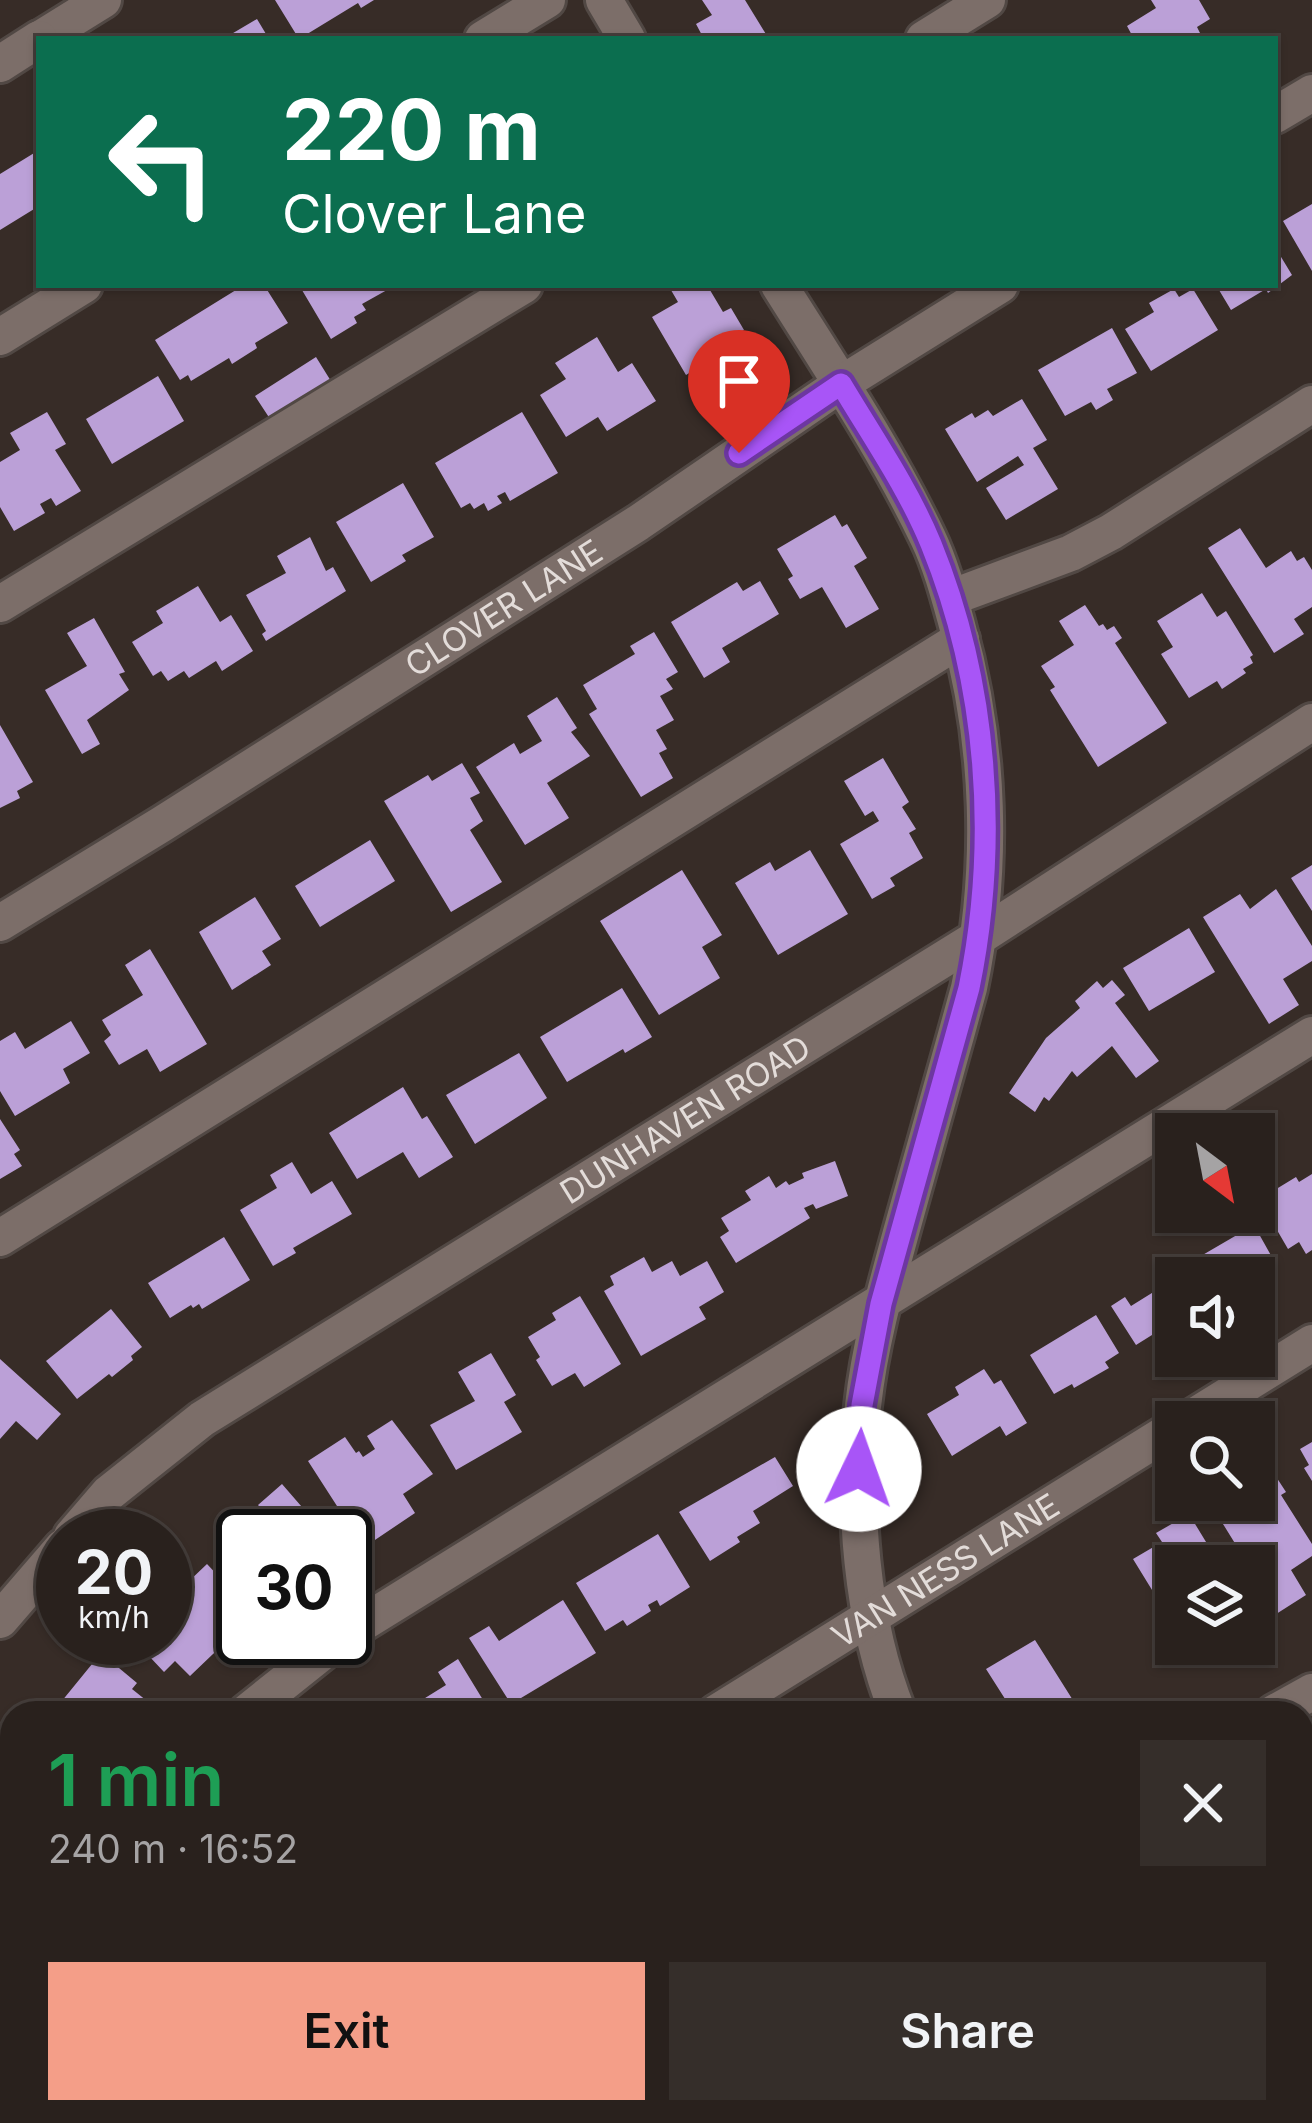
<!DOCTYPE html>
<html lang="en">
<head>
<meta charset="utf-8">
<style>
	body { margin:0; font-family:Inter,sans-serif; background:#352e2a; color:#f1f3f6; height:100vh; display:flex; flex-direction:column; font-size:45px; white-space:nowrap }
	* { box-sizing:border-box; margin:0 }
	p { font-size:39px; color:#a5a3a4 }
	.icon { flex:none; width:66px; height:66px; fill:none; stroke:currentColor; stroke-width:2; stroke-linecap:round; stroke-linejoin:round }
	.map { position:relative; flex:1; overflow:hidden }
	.panel { position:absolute; left:0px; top:1701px; width:1314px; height:423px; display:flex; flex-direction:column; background:#29211d; border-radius:36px 36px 0 0; box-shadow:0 3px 9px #0004,0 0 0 3px #453e3b }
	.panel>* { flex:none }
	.banner { position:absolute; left:36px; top:36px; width:1242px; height:252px; border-radius:0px; box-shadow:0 3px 9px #0004,0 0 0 3px #453e3b; background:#0b6e4f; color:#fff; overflow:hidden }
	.needle { width:78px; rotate:148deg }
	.tools { position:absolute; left:1155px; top:1113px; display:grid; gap:24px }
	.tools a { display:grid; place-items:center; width:120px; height:120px; border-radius:0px; background:#29211d; box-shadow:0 3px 9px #0004,0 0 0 3px #453e3b; font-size:60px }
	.speed { position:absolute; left:36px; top:1509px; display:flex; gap:24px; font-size:60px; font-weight:700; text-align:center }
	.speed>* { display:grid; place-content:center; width:156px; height:156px; border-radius:50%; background:#29211d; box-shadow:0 3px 9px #0004,0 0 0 3px #453e3b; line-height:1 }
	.speed small { font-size:30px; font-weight:400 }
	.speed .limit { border:6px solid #111; border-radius:18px; background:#fff; color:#111 }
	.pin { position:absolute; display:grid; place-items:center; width:102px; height:102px; color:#fff; margin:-123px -51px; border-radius:50% 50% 50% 0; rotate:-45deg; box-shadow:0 0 12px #0007 }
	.pin .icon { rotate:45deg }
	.me { position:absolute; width:132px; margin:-66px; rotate:3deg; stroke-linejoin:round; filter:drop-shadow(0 0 9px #0008) }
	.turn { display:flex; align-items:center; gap:42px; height:252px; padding:0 48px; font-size:54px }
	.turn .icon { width:156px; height:156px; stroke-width:2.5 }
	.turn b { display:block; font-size:84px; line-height:102px }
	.round { display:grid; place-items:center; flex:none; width:126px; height:126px; border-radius:0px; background:#352e2a }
	.headline { display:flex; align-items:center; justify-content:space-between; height:204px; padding:0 48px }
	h1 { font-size:72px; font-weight:600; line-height:90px; color:#1e9e55 }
	.action { display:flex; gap:24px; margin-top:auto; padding:24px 48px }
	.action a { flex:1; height:138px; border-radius:0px; background:#f49e88; color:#111; font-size:48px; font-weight:600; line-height:138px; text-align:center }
	.action a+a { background:#352e2a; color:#f1f3f6 }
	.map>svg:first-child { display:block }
	.building { fill:#bba0d7 }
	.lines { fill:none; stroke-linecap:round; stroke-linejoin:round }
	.minor-casing { stroke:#514844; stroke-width:42 }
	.minor { stroke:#7c6e69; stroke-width:36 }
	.route-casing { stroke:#6d37a1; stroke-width:30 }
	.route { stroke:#a855f7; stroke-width:21 }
	.labels { text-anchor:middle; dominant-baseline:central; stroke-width:12; stroke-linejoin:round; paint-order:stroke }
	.street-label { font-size:33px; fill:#e3dcd9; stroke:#372c27 }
</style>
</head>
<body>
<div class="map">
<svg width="1312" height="2123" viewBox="0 0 1312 2123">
	<rect width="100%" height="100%" fill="#372c27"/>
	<path class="building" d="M275,0H374L361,8L358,3L299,39Z
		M702,0H745L769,39H704L696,24L712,15Z
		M1151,0H1199L1210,19L1197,27L1200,33L1191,39H1134L1127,26L1156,8Z
		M257,19L269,39H223Z
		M39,150V206L0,230V174Z
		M1312,204V271L1283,221Z
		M1275,247L1292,275L1268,293L1266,289L1231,310L1216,285H1275Z
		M244,285H264L288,323L255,343L257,348L232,364L229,358L191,381L188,375L180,380L155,340Z
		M299,285H384L387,290L362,304L366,310L354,317L357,323L331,339Z
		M668,285H707L723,312L731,308L744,330L712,348L717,356L686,375L652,317L678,302Z
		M1174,289L1179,297L1193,289L1218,330L1151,371L1125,329L1154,312L1149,303Z
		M1112,328L1137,373L1107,389L1113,400L1096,410L1091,402L1065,416L1038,370Z
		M597,337L618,372L632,363L656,401L607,431L598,417L566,437L540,395L566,379L555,363Z
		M316,357L334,386L274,425L255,396Z
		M158,376L184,421L112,464L86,419Z
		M1022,399L1047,440L1033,448L1058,489L1006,520L986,488L1024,465L1018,456L977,482L945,429L972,413L975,418L988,410L993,416Z
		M47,412L66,444L55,450L81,491L56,506L51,498L40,504L45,513L14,531L0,507V462L20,450L10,433Z
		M522,412L558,473L510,501L505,492L497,496L502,503L488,511L484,503L474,509L470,503L461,508L435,463Z
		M403,483L434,537L402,555L406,561L371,582L336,522Z
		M835,515L842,527L847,524L867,558L854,566L879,609L846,628L822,587L800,599L788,579L793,576L777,549Z
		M1240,528L1266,568L1291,551L1297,561L1304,557L1312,570V607L1294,619L1304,634L1274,653L1208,548Z
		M310,537L326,571L333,567L346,591L266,641L262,634L266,631L246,595L286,573L277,556Z
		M760,581L779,614L722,648L730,662L704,678L671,622L737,582L743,591Z
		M198,586L220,622L231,615L253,651L222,671L216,661L189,678L184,671L168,681L161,671L153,676L132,642L163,623L156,611Z
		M1202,593L1217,617L1226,611L1253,655L1250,657L1253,663L1243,669L1246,673L1222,689L1217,681L1189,698L1161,654L1173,647L1157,621Z
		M1085,605L1099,626L1103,624L1107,630L1114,626L1122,638L1115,643L1167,723L1098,767L1050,690L1055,687L1041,666L1074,645L1059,621Z
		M94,618L125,672L119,674L129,690L87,720L100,744L82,754L45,690L87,666L67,633Z
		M654,632L678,672L666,679L673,689L660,696L674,720L656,730L667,749L659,753L673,778L641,797L589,714L597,709L583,685L635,654L630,646Z
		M557,697L577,728L571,732L590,756L547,783L569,818L525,845L476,767L514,743L520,754L542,741L527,716Z
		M0,725L33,782L17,791L20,798L0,808Z
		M883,758L909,802L902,807L916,829L909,833L923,858L890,878L895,886L872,899L840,844L879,821L873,811L865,816L844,781Z
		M462,763L480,793L470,798L483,821L470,830L502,882L451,912L384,801L428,775L432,781Z
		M370,840L395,881L320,927L295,886Z
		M810,850L848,914L778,955L735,883L770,862L775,871Z
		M1312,865V911L1291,878Z
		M682,870L722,935L702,947L720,978L659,1015L600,921Z
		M1276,889L1312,946V961L1283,979L1299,1005L1269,1024L1203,917L1240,894L1250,909Z
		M255,897L281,939L262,951L271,965L232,990L199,932Z
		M1189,928L1215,972L1149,1011L1123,968Z
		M150,949L207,1044L160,1072L147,1049L119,1065L104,1041L111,1035L102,1020L143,995L125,965Z
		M1112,980L1125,995L1115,1003L1159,1061L1136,1078L1112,1046L1077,1077L1072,1071L1049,1101L1044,1097L1035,1112L1009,1093L1046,1038L1080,1008L1075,1001L1097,981L1103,988Z
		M622,988L652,1037L625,1053L623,1049L567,1082L540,1037Z
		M71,1021L90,1053L63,1069L70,1083L15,1116L0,1091V1041L15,1032L25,1049Z
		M519,1053L547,1098L475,1144L446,1095Z
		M403,1087L422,1119L427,1116L453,1157L419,1178L403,1152L357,1179L329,1133Z
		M0,1119L20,1150L14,1154L22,1166L0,1179Z
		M835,1161L848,1196L816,1209L813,1204L804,1208L810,1218L736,1263L720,1237L729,1231L721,1218L751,1200L745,1191L769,1176L776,1188L786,1181L789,1185L804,1178L802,1173Z
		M292,1162L311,1194L332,1181L352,1214L293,1248L296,1253L273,1266L240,1210L277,1188L270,1175Z
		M1312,1174V1250L1306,1254L1299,1242L1288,1249L1263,1206L1277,1197L1273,1191L1296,1177L1299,1182Z
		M1254,1225L1273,1259L1262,1265L1265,1271L1251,1278H1204L1194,1260Z
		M224,1237L250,1280L202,1309L199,1304L193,1308L191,1305L170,1318L148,1283Z
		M644,1257L652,1272L672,1261L680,1276L707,1261L724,1292L699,1307L706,1319L641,1356L604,1291L614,1285L610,1276Z
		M1176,1278V1320L1136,1345L1111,1306L1125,1297L1131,1306Z
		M580,1296L621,1364L584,1387L575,1373L552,1386L536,1360L540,1357L528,1337L556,1320L552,1313Z
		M111,1309L142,1347L131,1356L133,1360L112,1377L109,1374L77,1399L46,1361Z
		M1096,1315L1119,1353L1105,1362L1109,1368L1074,1388L1072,1384L1054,1394L1030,1355Z
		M491,1353L516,1395L504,1402L522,1432L456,1470L430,1425L475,1401L458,1372Z
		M0,1359L61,1414L37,1440L16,1421L0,1439Z
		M984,1369L994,1384L1001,1380L1027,1423L1006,1436L1000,1426L952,1456L927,1414L959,1395L955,1387Z
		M392,1420L433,1474L403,1494L415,1513L369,1544L352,1517L346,1520L308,1461L345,1437L356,1453L359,1451L363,1457L375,1449L367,1436Z
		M1312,1442V1481L1304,1468L1309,1465L1300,1449Z
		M775,1457L793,1486L753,1511L760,1523L737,1537L740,1542L710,1561L679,1512Z
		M1271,1469L1286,1492L1281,1495L1312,1544V1556L1291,1570L1306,1595L1273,1616L1254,1586V1566H1249L1210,1503L1215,1500H1254V1480Z
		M282,1484L321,1529L313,1536H243V1561L227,1543L264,1512L258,1505Z
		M1189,1514L1217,1560L1207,1566H1176V1594L1160,1603L1133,1559L1162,1542L1156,1533Z
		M658,1534L690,1587L660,1606L657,1600L648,1605L651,1611L627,1626L623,1620L605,1631L576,1583Z
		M207,1564L239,1598L223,1618L236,1632L190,1676L175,1661L164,1672L132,1638H165V1604Z
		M563,1600L596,1653L511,1704L469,1638L489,1626L499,1641Z
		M1035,1640L1081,1713H1014L986,1669Z
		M101,1653L137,1683L132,1689L152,1705L145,1713H64L57,1707Z
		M458,1659L491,1713H401L446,1685L438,1672Z
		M1312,1767V1808L1309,1809L1312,1815L1302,1820V1773Z
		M1312,1852V1929L1302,1935V1858Z
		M0,1911L12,1922V1929L0,1942Z
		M223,2112H250L248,2122L222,2117Z
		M304,2112H336L337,2123H305Z
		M886,2112H917L924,2123H868Z
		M969,2112H1019L1001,2123H976Z"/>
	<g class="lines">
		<g class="minor-casing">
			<g id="minor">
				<path d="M604,0L627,39"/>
				<path d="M40,39L103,0"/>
				<path d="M483,39L547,0"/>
				<path d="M924,39L987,0"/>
				<path d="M0,64L39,39"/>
				<path d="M1275,115L1312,93"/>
				<path d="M779,285C831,368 886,450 928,538C941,565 949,596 957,625C990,743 994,868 969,988C948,1065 926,1142 905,1218C888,1280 870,1342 863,1406C852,1503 861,1622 898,1713"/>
				<path d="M0,337L84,285"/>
				<path d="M950,598L1071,553L1111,532L1312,404"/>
				<path d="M0,604L524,285"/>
				<path id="s1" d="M0,923L162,824L638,523L841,384L1000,285"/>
				<path d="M0,1238L961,639"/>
				<path d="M1185,1422L1312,1343"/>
				<path id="s2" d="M72,1536L109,1493L202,1419L979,937L1312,722"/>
				<path d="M0,1620L63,1547"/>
				<path d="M345,1634L1312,1035"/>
				<path d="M246,1713L340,1638"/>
				<path id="s3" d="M716,1713L1176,1427"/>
				<path d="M1274,1713L1312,1692"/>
				<path d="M0,1785L12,1795"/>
				<path d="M0,1976L12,1961"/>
				<path d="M1302,2035L1312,2029"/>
				<path d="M0,2064L12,2084"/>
				<path d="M28,2112L35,2123"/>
				<path d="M1123,2112L1130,2123"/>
				<path d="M545,2123L565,2112"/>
				<path d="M1160,2123L1178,2112"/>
			</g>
		</g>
		<use href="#minor" class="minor"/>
	</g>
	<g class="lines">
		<g class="route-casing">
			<path id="route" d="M739,453L841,384C872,436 908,488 931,544C988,684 999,841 969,988L881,1304L862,1405L859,1469"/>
		</g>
		<use href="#route" class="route"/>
	</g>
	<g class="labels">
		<g class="street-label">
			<text stroke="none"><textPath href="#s1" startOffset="594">CLOVER LANE</textPath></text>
			<text stroke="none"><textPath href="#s2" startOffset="744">DUNHAVEN ROAD</textPath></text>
			<text stroke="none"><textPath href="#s3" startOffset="270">VAN NESS LANE</textPath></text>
		</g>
	</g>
</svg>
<div class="tools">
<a><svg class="needle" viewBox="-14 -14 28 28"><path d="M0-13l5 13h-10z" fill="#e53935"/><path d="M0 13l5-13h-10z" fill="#a5a3a4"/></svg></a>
<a><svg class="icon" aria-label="sound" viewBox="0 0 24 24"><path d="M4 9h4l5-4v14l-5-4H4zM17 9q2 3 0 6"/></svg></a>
<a><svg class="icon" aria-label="search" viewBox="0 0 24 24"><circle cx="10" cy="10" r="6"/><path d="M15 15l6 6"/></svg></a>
<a><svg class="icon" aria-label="layers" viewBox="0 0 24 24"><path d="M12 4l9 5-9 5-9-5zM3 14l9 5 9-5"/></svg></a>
</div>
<div class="speed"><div>20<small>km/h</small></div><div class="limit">30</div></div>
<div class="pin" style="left:739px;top:453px;background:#d93025"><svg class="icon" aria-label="arrive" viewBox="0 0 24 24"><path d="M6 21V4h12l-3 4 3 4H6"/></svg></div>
<svg class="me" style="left:859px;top:1469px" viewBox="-20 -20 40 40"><circle r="19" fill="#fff"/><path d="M0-13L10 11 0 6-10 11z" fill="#a855f7"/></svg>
<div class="banner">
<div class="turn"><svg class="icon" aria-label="left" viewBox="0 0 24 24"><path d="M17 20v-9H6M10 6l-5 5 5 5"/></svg><div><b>220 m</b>Clover Lane</div></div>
</div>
<section class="panel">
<div class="headline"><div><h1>1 min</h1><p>240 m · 16:52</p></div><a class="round"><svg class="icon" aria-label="close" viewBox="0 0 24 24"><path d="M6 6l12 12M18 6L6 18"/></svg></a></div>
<div class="action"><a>Exit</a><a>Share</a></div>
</section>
</div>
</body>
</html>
